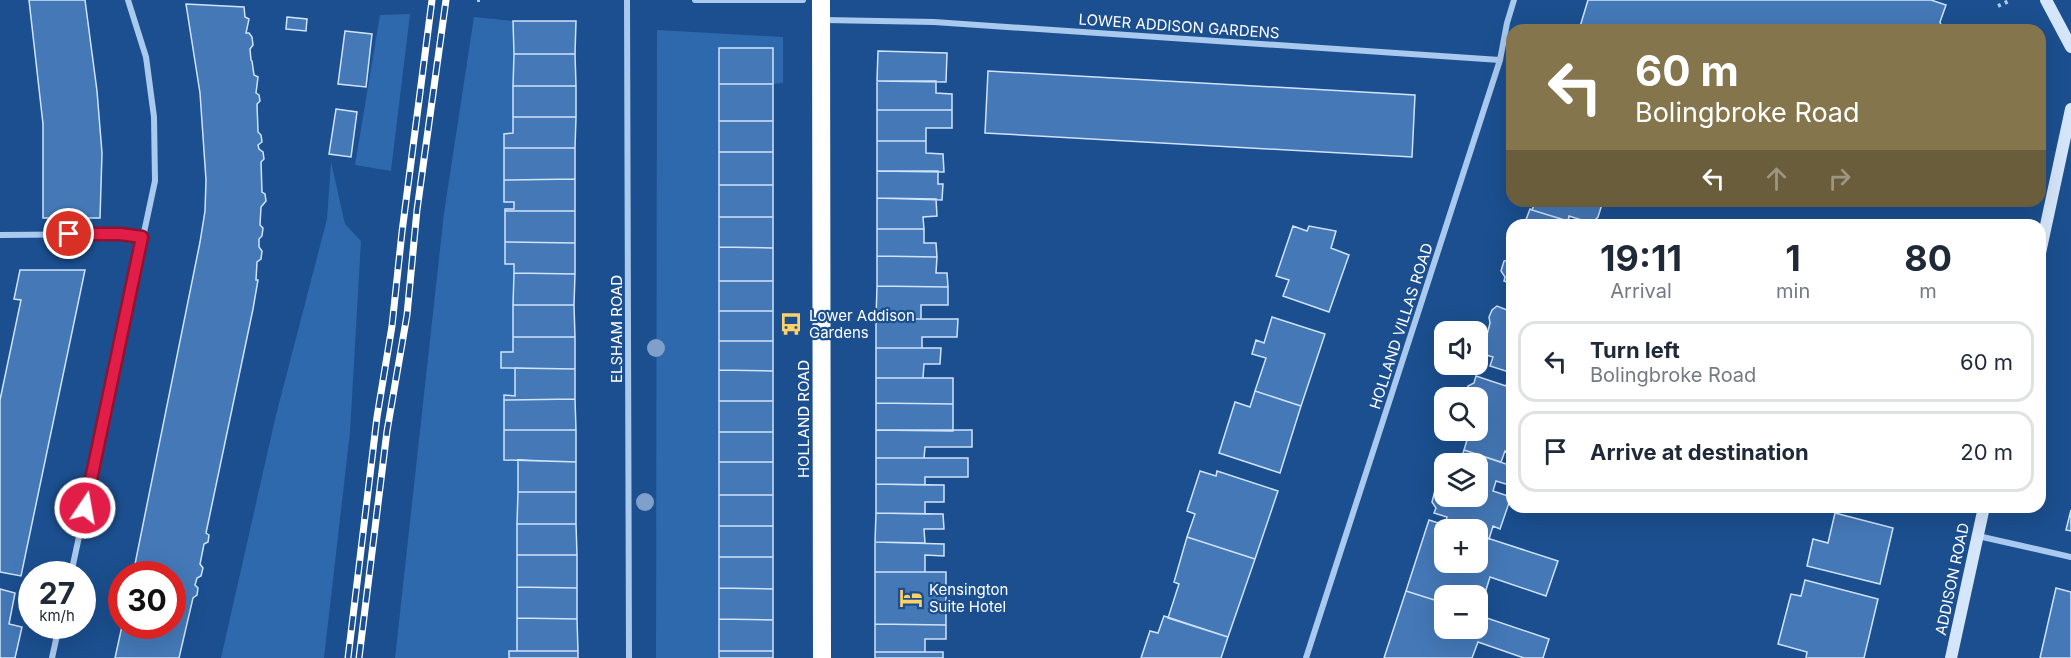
<!DOCTYPE html>
<html lang="en">
<head>
<meta charset="utf-8">
<style>
	body { margin:0; font-family:Inter,sans-serif; background:#f2f2f3; color:#1f2937; height:100vh; display:flex; flex-direction:column; font-size:22px; white-space:nowrap }
	* { box-sizing:border-box; margin:0 }
	p { font-size:20px; color:#747a83 }
	.icon { flex:none; width:33px; height:33px; fill:none; stroke:currentColor; stroke-width:2; stroke-linecap:round; stroke-linejoin:round }
	.map { position:relative; flex:1; overflow:hidden }
	.side { position:absolute; left:1506px; top:219px; width:540px; height:294px; display:flex; flex-direction:column; background:#fff; border-radius:18px; box-shadow:0 6px 24px #0002 }
	.side>* { flex:none }
	.top-card { position:absolute; left:1506px; top:24px; width:540px; height:183px; border-radius:18px; box-shadow:0 6px 24px #0002; background:#84754c; color:#fff; overflow:hidden }
	.tools { position:absolute; left:1434px; top:321px; display:grid; gap:12px }
	.tools a { display:grid; place-items:center; width:54px; height:54px; border-radius:12px; background:#fff; box-shadow:0 6px 24px #0002; font-size:30px }
	.speed { position:absolute; left:18px; top:561px; display:flex; gap:12px; font-size:30px; font-weight:700; text-align:center }
	.speed>* { display:grid; place-content:center; width:78px; height:78px; border-radius:50%; background:#fff; box-shadow:0 6px 24px #0002; line-height:1 }
	.speed small { font-size:15px; font-weight:400 }
	.speed .limit { border:9px solid #d22; background:#fff; color:#111 }
	.pin { position:absolute; display:grid; place-items:center; width:51px; height:51px; color:#fff; margin:-26px; border:3px solid #fff; border-radius:50%; box-shadow:0 2px 6px #0007 }
	.me { position:absolute; width:66px; margin:-33px; rotate:12deg; stroke-linejoin:round; filter:drop-shadow(0 0 4px #0008) }
	.turn { display:flex; align-items:center; gap:21px; height:126px; padding:0 30px; font-size:27px }
	.turn .icon { width:78px; height:78px; stroke-width:2.5 }
	.turn b { display:block; font-size:42px; line-height:51px }
	.lanes { display:flex; align-items:center; height:57px; padding:0 30px; background:#0003; justify-content:center; gap:30px; direction:ltr }
	.lanes .off { opacity:.35 }
	.eta { display:flex; justify-content:space-evenly; align-items:center; height:102px; text-align:center }
	.eta b { font-size:36px; font-weight:700; line-height:42px }
	ul { padding:0; list-style:none }
	li { display:flex; align-items:center; gap:18px; height:81px; margin:0 12px 9px; padding:0 18px; border:3px solid #e0e1e3; border-radius:18px }
	li div { flex:1 }
	li b { display:block; font-size:22px }
	li em { font-style:normal }
	.map>svg:first-child { display:block }
	.green { fill:#2e69ad }
	.building { fill:#4478b7; stroke:#cfe3fa; stroke-width:1.5 }
	.lines { fill:none; stroke-linecap:round; stroke-linejoin:round }
	.path { stroke:#a9c9ee; stroke-width:4; stroke-dasharray:3 4.5; stroke-linecap:butt }
	.street { stroke:#a9c9ee; stroke-width:6 }
	.secondary { stroke:#d6e6fa; stroke-width:12 }
	.highway { stroke:#fff; stroke-width:18 }
	.rail-casing { stroke:#fff; stroke-width:7 }
	.rail { stroke:#1b4f8f; stroke-width:4.5; stroke-dasharray:14; stroke-linecap:butt }
	.tree { fill:#7ea0ca }
	.route-casing { stroke:#92132f; stroke-width:15 }
	.route { stroke:#e11d48; stroke-width:10 }
	.labels { text-anchor:middle; dominant-baseline:central; stroke-width:4.5; stroke-linejoin:round; paint-order:stroke }
	.street-label { font-size:15px; fill:#fff; stroke:#1b4f8f }
	.poi-label { font-size:15px; fill:#fff; stroke:#1b4f8f; text-anchor:start }
</style>
</head>
<body>
<div class="map">
<svg width="2071" height="658" viewBox="0 0 2071 658">
	<rect width="100%" height="100%" fill="#1b4f8f"/>
	<path class="green" d="M410,14L391,171L355,165L380,15Z
		M474,17L513,21V133L504,134V202H514V209H505V264H514L513,352H501V368H515V396H504V460H518L517,651L509,658H395L444,213Z
		M657,30L783,37V83L773,84V48H719V658H656Z
		M331,162L345,224L361,241L350,432L324,658H221L276,415L327,219Z"/>
	<path class="building" d="M29,0H85L97,91L102,153L100,218H43V124Z
		M1588,0H1931L1946,5L1940,22L1943,30H1579Z
		M186,4L244,7L245,17L249,19L246,33H249L252,37L253,45L250,49L251,60L252,61L254,75L258,77L256,93L259,95L260,101L257,104L258,132L261,135L262,142L258,145L259,149L263,152L264,159L261,162L262,192L265,194L266,201L261,207L260,225L263,228L262,236L259,239V247L262,251L261,259L257,262L256,280H258L253,309L206,533L209,535L208,542L204,544L200,564L203,568L201,576L197,578L195,585L198,588L197,595L193,598L179,658H115L122,626H172V574H133L200,242L205,211L206,180L200,93Z
		M287,17L307,19L306,31L286,29Z
		M513,21H576L575,54H514Z
		M345,31L372,34L366,87L338,84Z
		M719,48H773V84H719Z
		M878,51L947,53L946,82L877,81Z
		M514,54H575L576,86H513Z
		M988,71L1415,95L1412,157L985,133Z
		M877,81H936V93L952,94V110H877Z
		M719,84H773V121H719Z
		M513,86H576V117H513Z
		M336,109L357,112L351,157L329,154Z
		M877,110H952V128H926V141H877Z
		M513,117H576L575,148H504V134L513,133Z
		M719,121H773V152H719Z
		M877,141H926V153L943,154L944,172L877,171Z
		M504,148H575V179L504,180Z
		M719,152H773V185H719Z
		M877,171H938V184H943L942,200L877,198Z
		M575,179V211H505V209H514V202H504V180Z
		M719,185H773V217H719Z
		M877,198L936,199L937,216L923,217L924,229H877Z
		M1603,201L1598,217L1594,221L1588,222L1569,216L1568,221L1532,210L1534,205L1523,202Z
		M1530,209L1532,210L1581,225H1524Z
		M505,211H575V243L505,242Z
		M719,217H773V248L719,247Z
		M1293,226L1307,231L1309,226L1336,231L1331,248L1349,255L1329,312L1283,296L1289,280L1276,276Z
		M877,229H924V243H936L937,257L877,256Z
		M505,242L575,243V274L514,273V264H505Z
		M719,247L773,248V281H719Z
		M877,256L937,257L936,273H947L948,287L877,286Z
		M1512,259V284L1504,281L1505,277L1501,271L1504,261Z
		M20,270H85L21,576L0,572V400L21,300L14,299Z
		M514,273L575,274L574,305H513Z
		M719,281H773V311H719Z
		M877,286L948,287V305H921V319H876Z
		M1512,297V373L1490,366L1493,357L1483,354L1484,350L1480,346L1483,337L1487,335L1490,323L1489,317L1492,310L1497,306L1507,310Z
		M513,305H574L575,337H513Z
		M719,311H773V341H719Z
		M1272,317L1325,334L1301,406L1255,391L1266,358L1252,354L1256,340L1264,343Z
		M876,319H958L957,337H922V348H876Z
		M513,337H575V369L501,368V352H513Z
		M719,341H773V371L719,370Z
		M876,348H941L940,364H924L923,378H876Z
		M515,368L575,369V399L504,400V395L515,396Z
		M719,370L773,371V401H719Z
		M1510,372L1512,373V454L1505,451L1501,462L1464,450L1467,440L1455,436L1457,430H1478V398H1466L1465,395L1468,386L1474,383L1476,376L1506,386Z
		M876,378H953V404L876,403Z
		M1255,391L1301,406L1280,473L1219,453L1235,402L1250,407Z
		M575,399L576,430H504V400Z
		M719,401H773V432H719Z
		M876,403L953,404V431L876,430Z
		M504,430H576V462L504,460Z
		M876,430H972V447H925L924,458H876Z
		M719,432H773V462H719Z
		M1464,450L1512,466V486L1496,481L1493,491L1511,497L1500,529L1493,526L1489,539L1478,535V530H1460L1445,525L1447,517L1434,513L1436,508L1432,502L1435,490L1441,488L1444,476V496H1478V464H1444V476L1442,470L1444,461L1451,458L1452,454L1462,457Z
		M876,458H968V477H925V485L876,484Z
		M518,460L576,462V492H518Z
		M719,462H773V495H719Z
		M1200,471L1216,476L1217,471L1278,491L1255,559L1187,537L1195,514L1187,511Z
		M876,484L944,485V502H925V514L876,513Z
		M518,492H576V524H517Z
		M719,495H773V526H719Z
		M2071,510V531L2066,530Z
		M876,513L943,514L944,529H924L925,543L875,542Z
		M1835,513L1893,528L1880,584L1807,566L1813,539L1828,543Z
		M1429,520L1460,530H1444V562H1478V535L1558,561L1546,596L1490,577L1481,606L1478,605V596H1444V603L1406,591Z
		M517,524H576L577,555H517Z
		M719,526H773V557H719Z
		M1187,537L1255,559L1228,637L1168,618L1179,584L1174,582Z
		M875,542L944,544V556L925,555V572H875Z
		M517,555H577V588L517,587Z
		M719,557H773V589L719,588Z
		M875,572H946V625L875,624Z
		M1805,580L1878,599L1864,658H1806L1807,652L1778,644L1791,594L1801,596Z
		M517,587L577,588V619L517,618Z
		M719,588L773,589V620L719,619Z
		M2056,588L2071,592V658H2040Z
		M0,589L15,593L9,624L22,627L15,658H0Z
		M1406,591L1444,603V628H1478V615L1549,639L1543,658H1524L1478,642L1472,658H1384Z
		M1164,616L1228,637L1221,658H1141L1150,631L1158,633Z
		M517,618L577,619L578,651H517Z
		M719,619L773,620V651H719Z
		M875,624L946,625V639H925V652H875Z
		M509,651H578V658H509Z
		M719,651H773V658H719Z
		M875,652H943V658H875Z"/>
	<g class="lines">
		<path class="path" d="M477,0H483
			M1998,6L2011,0"/>
		<path class="street" d="M627,0L629,658
			M695,0H803
			M824,20L934,22L1500,60
			M0,235L120,234L142,237
			M1978,536L2071,557
			M71,574L155,181L154,117L146,57L128,0
			M52,658L59,626
			M1306,658L1500,60L1507,23L1514,0"/>
		<path class="secondary" d="M2046,0L2071,47
			M2040,253L2071,109
			M1951,658L1984,507"/>
		<path class="highway" d="M821,0L822,658"/>
		<g class="rail-casing">
			<path id="rail" d="M348,658L377,417L392,326L402,232L432,0
				M359,658L387,431L407,315L417,210L446,0"/>
		</g>
		<use href="#rail" class="rail"/>
	</g>
	<g class="tree">
		<circle cx="656" cy="348" r="9"/>
		<circle cx="645" cy="502" r="9"/>
	</g>
	<g class="lines">
		<g class="route-casing">
			<path id="route" d="M69,234H120L142,237L85,508"/>
		</g>
		<use href="#route" class="route"/>
	</g>
	<defs>
		<g id="bus-bare" transform="scale(1.8)"><path d="M-5-6H5V4H4V6H2V4H-2V6H-4V4H-5ZM-3.5-4V0h7V-4ZM-3.5 1.2v1.5H-2V1.2ZM2 1.2v1.5H3.5V1.2Z" fill="#ffd166" stroke="#1b4f8f" stroke-width="2.5" paint-order="stroke"/></g>
		<g id="hotel-bare" transform="scale(1.8)"><path d="M-6-4.5h1.5V1H6V5H4.5V3h-9V5H-6ZM-4 0a1.8 1.8 0 1 1 3.6 0ZM.5 0V-2.5h3Q6-2.5 6 0Z" fill="#ffd166" stroke="#1b4f8f" stroke-width="2.5" paint-order="stroke"/></g>
	</defs>
	<g fill-rule="evenodd">
		<use href="#bus-bare" x="791" y="324"/>
		<use href="#hotel-bare" x="911" y="598"/>
	</g>
	<g class="labels">
		<g class="street-label">
			<text transform="translate(1179 26) rotate(4)">LOWER ADDISON GARDENS</text>
			<text transform="translate(1401 326) rotate(-72)">HOLLAND VILLAS ROAD</text>
			<text transform="translate(616 329) rotate(-90)">ELSHAM ROAD</text>
			<text transform="translate(803 419) rotate(-90)">HOLLAND ROAD</text>
			<text transform="translate(1952 579) rotate(-78)">ADDISON ROAD</text>
		</g>
		<g class="poi-label">
			<text x="809" y="315">Lower Addison<tspan x="809" dy="17">Gardens</tspan></text>
			<text x="929" y="589">Kensington<tspan x="929" dy="17">Suite Hotel</tspan></text>
		</g>
	</g>
</svg>
<div class="tools">
<a><svg class="icon" aria-label="sound" viewBox="0 0 24 24"><path d="M4 9h4l5-4v14l-5-4H4zM17 9q2 3 0 6"/></svg></a>
<a><svg class="icon" aria-label="search" viewBox="0 0 24 24"><circle cx="10" cy="10" r="6"/><path d="M15 15l6 6"/></svg></a>
<a><svg class="icon" aria-label="layers" viewBox="0 0 24 24"><path d="M12 4l9 5-9 5-9-5zM3 14l9 5 9-5"/></svg></a>
<a>+</a>
<a>−</a>
</div>
<div class="speed"><div>27<small>km/h</small></div><div class="limit">30</div></div>
<div class="pin" style="left:69px;top:234px;background:#d93025"><svg class="icon" aria-label="arrive" viewBox="0 0 24 24"><path d="M6 21V4h12l-3 4 3 4H6"/></svg></div>
<svg class="me" style="left:85px;top:508px" viewBox="-20 -20 40 40"><circle r="17" fill="#e11d48" stroke="#fff" stroke-width="3"/><path d="M0-11L8 9 0 5-8 9z" fill="#fff"/></svg>
<div class="top-card">
<div class="turn"><svg class="icon" aria-label="left" viewBox="0 0 24 24"><path d="M17 20v-9H6M10 6l-5 5 5 5"/></svg><div><b>60 m</b>Bolingbroke Road</div></div>
<div class="lanes"><svg class="icon" aria-label="left" viewBox="0 0 24 24"><path d="M17 20v-9H6M10 6l-5 5 5 5"/></svg><svg class="icon off" aria-label="ahead" viewBox="0 0 24 24"><path d="M12 20V5M6 11l6-6 6 6"/></svg><svg class="icon off" aria-label="right" viewBox="0 0 24 24"><path d="M7 20v-9h11M14 6l5 5-5 5"/></svg></div>
</div>
<section class="side">
<div class="eta">
<div><b>19:11</b><p>Arrival</p></div>
<div><b>1</b><p>min</p></div>
<div><b>80</b><p>m</p></div>
</div>
<ul>
<li><svg class="icon" aria-label="left" viewBox="0 0 24 24"><path d="M17 20v-9H6M10 6l-5 5 5 5"/></svg><div><b>Turn left</b><p>Bolingbroke Road</p></div><em>60 m</em></li>
<li><svg class="icon" aria-label="arrive" viewBox="0 0 24 24"><path d="M6 21V4h12l-3 4 3 4H6"/></svg><div><b>Arrive at destination</b></div><em>20 m</em></li>
</ul>
</section>
</div>
</body>
</html>
